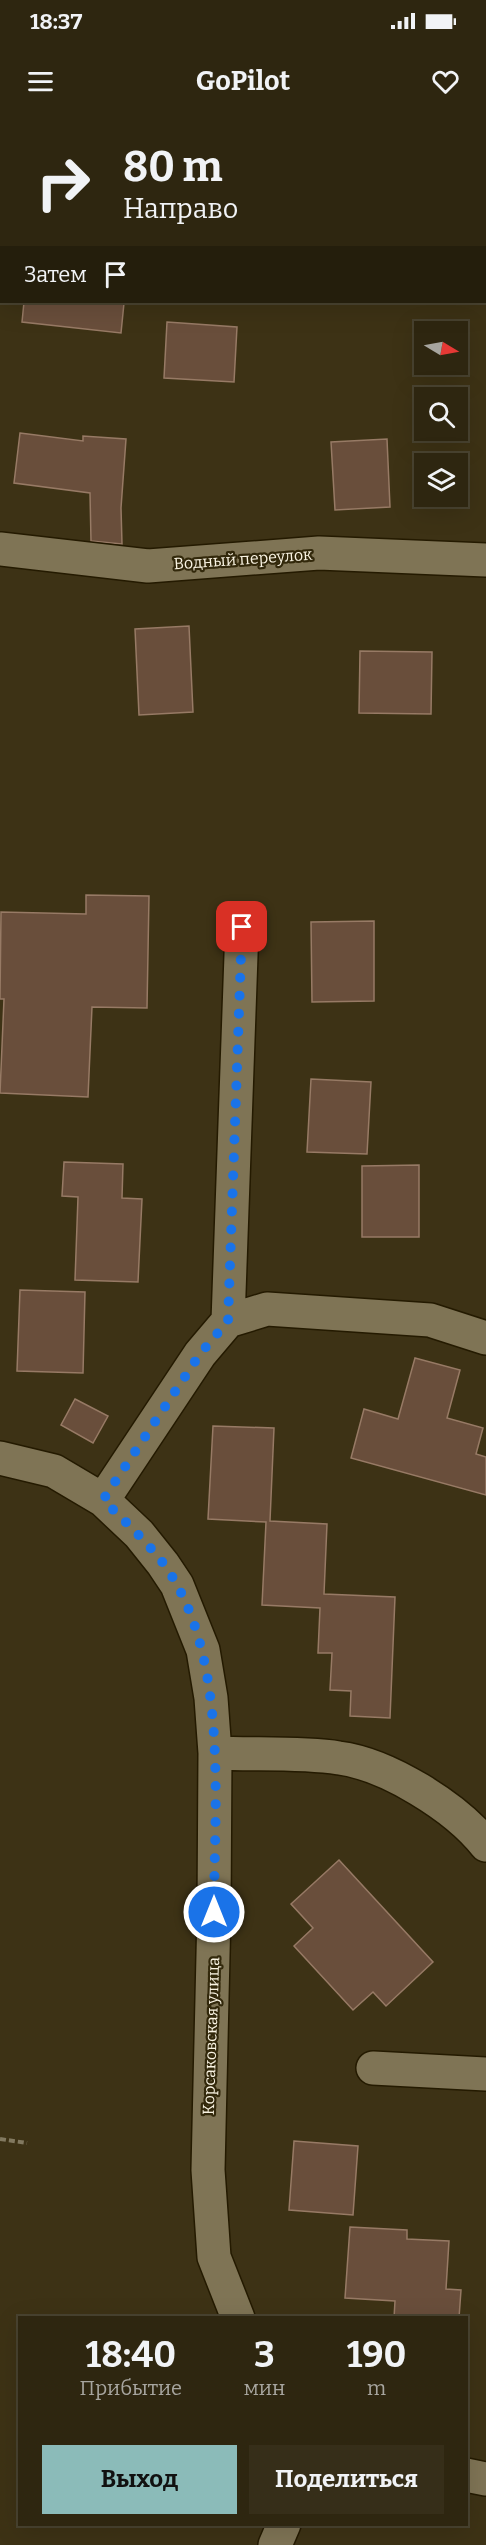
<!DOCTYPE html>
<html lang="ru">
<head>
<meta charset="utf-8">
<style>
	body { margin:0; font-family:Bitter,serif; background:#362e19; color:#f1f3f6; height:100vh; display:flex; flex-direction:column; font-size:22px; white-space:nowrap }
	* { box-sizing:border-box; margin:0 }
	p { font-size:20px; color:#a7a59f }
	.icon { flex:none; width:33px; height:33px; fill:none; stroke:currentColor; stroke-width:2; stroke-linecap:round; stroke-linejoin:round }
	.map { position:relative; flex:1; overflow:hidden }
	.panel { position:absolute; left:18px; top:2196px; width:450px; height:210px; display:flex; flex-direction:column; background:#2e2610; border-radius:0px; box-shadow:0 6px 24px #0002,0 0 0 2px #494330 }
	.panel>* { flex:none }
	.hud { position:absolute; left:0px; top:0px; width:486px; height:183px; box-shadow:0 6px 24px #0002,0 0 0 2px #494330; background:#2e2610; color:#f1f3f6; overflow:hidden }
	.needle { width:39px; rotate:100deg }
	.buttons { position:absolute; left:414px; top:201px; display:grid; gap:12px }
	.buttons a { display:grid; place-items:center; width:54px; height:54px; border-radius:0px; background:#2e2610; box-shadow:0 6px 24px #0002,0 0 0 2px #494330; font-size:30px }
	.pin { position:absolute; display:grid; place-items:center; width:51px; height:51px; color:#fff; margin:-26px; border-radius:12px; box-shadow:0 3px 9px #0006 }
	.me { position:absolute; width:66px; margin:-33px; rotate:0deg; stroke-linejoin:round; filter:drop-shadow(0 0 4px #0008) }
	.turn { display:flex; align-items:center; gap:21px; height:126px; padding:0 24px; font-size:27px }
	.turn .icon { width:78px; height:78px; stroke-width:2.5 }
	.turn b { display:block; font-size:42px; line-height:51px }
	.then { display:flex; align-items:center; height:57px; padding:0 24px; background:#0003; gap:12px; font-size:22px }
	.eta { display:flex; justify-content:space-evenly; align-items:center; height:102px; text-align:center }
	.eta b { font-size:36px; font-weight:700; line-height:42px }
	.action { display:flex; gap:12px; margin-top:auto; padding:12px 24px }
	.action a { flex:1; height:69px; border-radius:0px; background:#8bbbb9; color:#111; font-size:24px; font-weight:700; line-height:69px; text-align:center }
	.action a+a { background:#362e19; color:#f1f3f6 }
	.status { display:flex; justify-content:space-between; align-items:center; height:42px; padding:0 30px; background:#2e2610; direction:ltr }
	.status svg { height:16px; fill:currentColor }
	header { display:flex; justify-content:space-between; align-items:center; height:78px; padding:0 24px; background:#2e2610; font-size:27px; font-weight:700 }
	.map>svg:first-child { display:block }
	.building { fill:#694e3b; stroke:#977a65; stroke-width:1.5 }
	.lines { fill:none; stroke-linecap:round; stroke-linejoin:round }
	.minor-casing { stroke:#241a00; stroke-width:36 }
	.path { stroke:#827960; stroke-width:4; stroke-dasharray:6 3; stroke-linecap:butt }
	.minor { stroke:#7f7455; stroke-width:33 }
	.route { stroke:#1a73e8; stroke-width:10; stroke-dasharray:0 18 }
	.labels { text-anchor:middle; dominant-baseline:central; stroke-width:4.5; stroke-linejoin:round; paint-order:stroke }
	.street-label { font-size:16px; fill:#faf4e3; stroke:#32280b }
</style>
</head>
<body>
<div class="status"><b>18:37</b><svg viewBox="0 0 49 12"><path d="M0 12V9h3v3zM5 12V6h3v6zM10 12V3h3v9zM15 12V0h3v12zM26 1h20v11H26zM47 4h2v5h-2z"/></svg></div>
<header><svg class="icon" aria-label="menu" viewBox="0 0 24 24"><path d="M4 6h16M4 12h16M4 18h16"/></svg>GoPilot<svg class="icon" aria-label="heart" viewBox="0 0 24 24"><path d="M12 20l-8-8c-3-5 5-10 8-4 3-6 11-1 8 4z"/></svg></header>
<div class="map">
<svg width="486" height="2425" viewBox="0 0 486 2425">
	<rect width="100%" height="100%" fill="#3d3215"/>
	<path class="building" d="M24,182L124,183L121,213L22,202Z
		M167,202L237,207L234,262L164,258Z
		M20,313L83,321V316L126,319L121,388L122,424L91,421L90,373L14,363Z
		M387,319L390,387L335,390L331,322Z
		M189,506L193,592L139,595L135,509Z
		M360,531L432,532L431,594L359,593Z
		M86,775L149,776L147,888L92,887L88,977L0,973L4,879H0L1,792L86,794Z
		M374,801V881L312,882L311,802Z
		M311,959L371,962L367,1034L307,1032Z
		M64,1042L123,1044L122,1078L142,1079L138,1162L75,1160L78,1077L62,1076Z
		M419,1045V1117H362V1046Z
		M20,1170L85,1172L83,1253L17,1251Z
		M415,1238L460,1250L447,1298L483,1308L476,1334L486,1337V1375L351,1338L364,1289L398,1299Z
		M75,1279L108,1296L93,1323L61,1305Z
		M213,1306L274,1308L270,1401L327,1404L324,1474L395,1477L390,1598L350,1596L351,1571L330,1570L332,1533H318L320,1488L262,1485L266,1402L208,1399Z
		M339,1740L433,1842L386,1886L373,1872L353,1890L294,1826L313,1808L291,1784Z
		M294,2021L358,2026L353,2095L289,2090Z
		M350,2107L407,2110V2119L449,2121L446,2169L461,2170L459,2198H394L395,2181L345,2178Z"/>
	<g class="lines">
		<g class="minor-casing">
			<path id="minor" d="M0,429L148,446L319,433L486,440
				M228,1201L242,807
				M0,1338L54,1351L103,1380L139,1414L163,1444L177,1465L203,1530L211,1578L215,1633L214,1792L208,2050L214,2137L238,2198
				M103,1380L200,1234L228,1201L267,1189L430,1200L486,1218
				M215,1633C254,1635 300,1632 339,1638C387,1644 456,1687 486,1725
				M373,1948L486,1954
				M466,2355L486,2359
				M275,2425L284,2404"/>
		</g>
		<path class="path" d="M0,2019L27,2023"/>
		<use href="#minor" class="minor"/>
	</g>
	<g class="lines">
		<path class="route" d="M214,1792C214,1684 230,1534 163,1443C145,1420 124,1400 103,1380L200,1234L228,1201L242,807"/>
	</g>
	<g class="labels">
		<g class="street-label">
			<text transform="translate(243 439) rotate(-4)">Водный переулок</text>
			<text transform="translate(211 1916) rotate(-88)">Корсаковская улица</text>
		</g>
	</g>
</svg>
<div class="buttons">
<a><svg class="needle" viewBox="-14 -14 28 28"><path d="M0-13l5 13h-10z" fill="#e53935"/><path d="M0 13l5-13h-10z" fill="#a7a59f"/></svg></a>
<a><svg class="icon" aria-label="search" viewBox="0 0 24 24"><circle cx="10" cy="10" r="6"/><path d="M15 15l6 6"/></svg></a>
<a><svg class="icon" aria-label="layers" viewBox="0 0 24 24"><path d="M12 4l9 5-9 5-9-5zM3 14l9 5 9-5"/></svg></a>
</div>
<div class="pin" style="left:242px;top:807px;background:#d93025"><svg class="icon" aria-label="arrive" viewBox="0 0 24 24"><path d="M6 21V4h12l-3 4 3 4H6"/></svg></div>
<svg class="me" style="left:214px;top:1792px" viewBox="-20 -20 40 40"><circle r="17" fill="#1a73e8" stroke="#fff" stroke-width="3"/><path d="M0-11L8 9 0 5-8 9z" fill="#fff"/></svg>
<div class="hud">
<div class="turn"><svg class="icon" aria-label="right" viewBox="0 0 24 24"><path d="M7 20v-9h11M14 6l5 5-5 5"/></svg><div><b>80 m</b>Направо</div></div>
<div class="then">Затем<svg class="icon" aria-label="arrive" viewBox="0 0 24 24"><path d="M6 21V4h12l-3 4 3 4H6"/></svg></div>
</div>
<section class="panel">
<div class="eta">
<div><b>18:40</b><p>Прибытие</p></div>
<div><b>3</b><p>мин</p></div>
<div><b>190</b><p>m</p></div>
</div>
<div class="action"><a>Выход</a><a>Поделиться</a></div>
</section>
</div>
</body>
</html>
